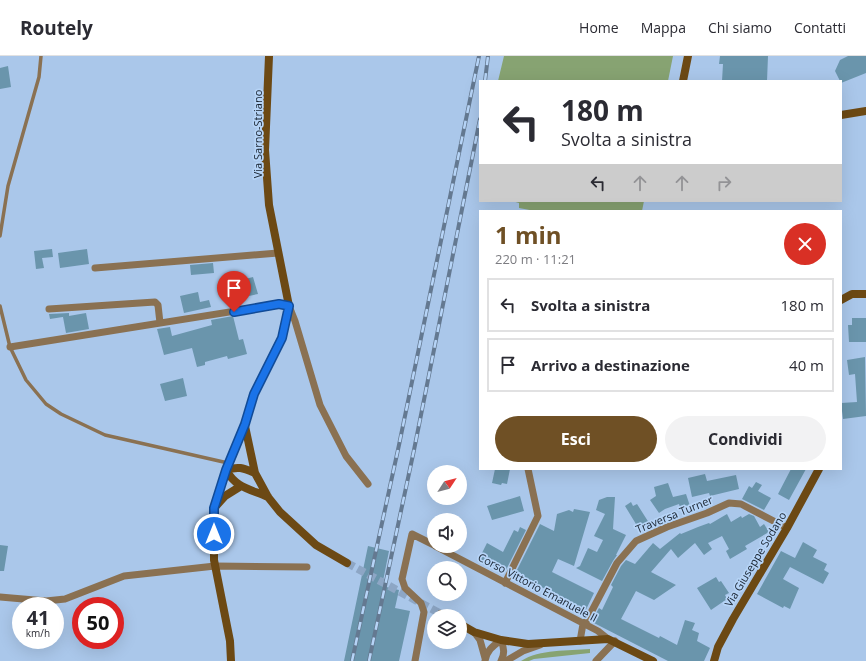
<!DOCTYPE html>
<html lang="it">
<head>
<meta charset="utf-8">
<style>
	body { margin:0; font-family:"Open Sans",sans-serif; background:#f2f2f3; color:#2b2b33; height:100vh; display:flex; flex-direction:column; font-size:15px; white-space:nowrap }
	* { box-sizing:border-box; margin:0 }
	p { font-size:13px; color:#7c7c81 }
	.icon { flex:none; width:22px; height:22px; fill:none; stroke:currentColor; stroke-width:2; stroke-linecap:round; stroke-linejoin:round }
	.map { position:relative; flex:1; overflow:hidden }
	.side { position:absolute; left:479px; top:154px; width:363px; height:260px; display:flex; flex-direction:column; background:#fff; border-radius:0px; box-shadow:0 4px 16px #0002 }
	.side>* { flex:none }
	.hud { position:absolute; left:479px; top:24px; width:363px; height:122px; border-radius:0px; box-shadow:0 4px 16px #0002; background:#fff; color:#2b2b33; overflow:hidden }
	.needle { width:26px; rotate:54deg }
	.buttons { position:absolute; left:427px; top:409px; display:grid; gap:8px }
	.buttons a { display:grid; place-items:center; width:40px; height:40px; border-radius:50%; background:#fff; box-shadow:0 4px 16px #0002; font-size:20px }
	.speed { position:absolute; left:12px; top:541px; display:flex; gap:8px; font-size:20px; font-weight:700; text-align:center }
	.speed>* { display:grid; place-content:center; width:52px; height:52px; border-radius:50%; background:#fff; box-shadow:0 4px 16px #0002; line-height:1 }
	.speed small { font-size:10px; font-weight:400 }
	.speed .limit { border:6px solid #d22; background:#fff; color:#111 }
	.pin { position:absolute; display:grid; place-items:center; width:34px; height:34px; color:#fff; margin:-41px -17px; border-radius:50% 50% 50% 0; rotate:-45deg; box-shadow:0 0 4px #0007 }
	.pin .icon { rotate:45deg }
	.me { position:absolute; width:44px; margin:-22px; rotate:0deg; stroke-linejoin:round; filter:drop-shadow(0 0 3px #0008) }
	.turn { display:flex; align-items:center; gap:14px; height:84px; padding:0 16px; font-size:18px }
	.turn .icon { width:52px; height:52px; stroke-width:2.5 }
	.turn b { display:block; font-size:28px; line-height:34px }
	.lanes { display:flex; align-items:center; height:38px; padding:0 16px; background:#0003; justify-content:center; gap:20px; direction:ltr }
	.lanes .off { opacity:.35 }
	.round { display:grid; place-items:center; flex:none; width:42px; height:42px; border-radius:21px; background:#f2f2f3 }
	.head { display:flex; align-items:center; justify-content:space-between; height:68px; padding:0 16px }
	h1 { font-size:24px; font-weight:700; line-height:30px; color:#6f5025 }
	.primary-button { display:flex; gap:8px; margin-top:auto; padding:8px 16px }
	.primary-button a { flex:1; height:46px; border-radius:24px; background:#6f5025; color:#fff; font-size:16px; font-weight:700; line-height:46px; text-align:center }
	.primary-button a+a { background:#f2f2f3; color:#2b2b33 }
	ul { padding:0; list-style:none }
	li { display:flex; align-items:center; gap:12px; height:54px; margin:0 8px 6px; padding:0 8px; border:2px solid #e1e1e2; border-radius:0px }
	li div { flex:1 }
	li b { display:block; font-size:15px }
	li em { font-style:normal }
	header { display:flex; align-items:center; gap:24px; box-sizing:border-box; height:56px; padding:0 20px; background:#fff; border-bottom:1px solid #e1e1e2 }
	header strong { font-size:19px }
	nav { display:flex; gap:22px; margin-inline-start:auto; font-size:14px }
	.map>svg:first-child { display:block }
	.green { fill:#87a372 }
	.building { fill:#6a95ac }
	.lines { fill:none; stroke-linecap:round; stroke-linejoin:round }
	.secondary-tunnel { stroke:#8da6c5; stroke-width:8; stroke-dasharray:8 4; stroke-linecap:butt }
	.lane { stroke:#8a7152; stroke-width:3.5 }
	.street { stroke:#8a7152; stroke-width:7 }
	.secondary { stroke:#6c4914; stroke-width:8 }
	.rail-casing { stroke:#647991; stroke-width:4 }
	.rail { stroke:#b6d4f7; stroke-width:2.5; stroke-dasharray:8; stroke-linecap:butt }
	.route-casing { stroke:#114b97; stroke-width:10 }
	.route { stroke:#1a73e8; stroke-width:7 }
	.labels { text-anchor:middle; dominant-baseline:central; stroke-width:3.5; stroke-linejoin:round; paint-order:stroke }
	.street-label { font-size:11px; fill:#182330; stroke:#b6d4f7 }
</style>
</head>
<body>
<header>
<strong>Routely</strong>
<nav><a>Home</a><a>Mappa</a><a>Chi siamo</a><a>Contatti</a></nav>
</header>
<div class="map">
<svg width="866" height="605" viewBox="0 0 866 605">
	<rect width="100%" height="100%" fill="#aac7ea"/>
	<path class="green" d="M504,0H673L668,25H498Z
		M512,145H644L642,155H535L519,152V147Z
		M590,593V597L534,603L529,605H521C540,593 568,595 590,593Z"/>
	<path class="building" d="M720,0H768L767,25H722L723,8H719Z
		M848,0H866V17L841,27L835,15L840,4Z
		M8,10L11,31L0,33V12Z
		M52,193L53,201L42,202L44,212L36,213L34,195Z
		M87,193L89,208L60,212L58,197Z
		M213,207L214,217L191,219L190,209Z
		M253,221L258,238L244,241L243,239L226,243L222,229Z
		M198,236L200,246L209,244L211,251L184,257L180,240Z
		M69,257V260L50,263L49,258Z
		M86,257L89,273L66,277L63,261Z
		M233,260L239,284L243,283L247,298L228,303L227,300L205,306V309L197,311L192,292L164,299L157,273L170,271L172,280L212,269L211,264Z
		M852,262H866V286H849L848,269H852Z
		M865,301L866,360L843,363L841,347L857,346L855,318L849,319L847,304Z
		M183,322L187,340L165,345L160,328Z
		M495,413H510L507,428L502,427L501,429L492,427Z
		M791,413H806L789,444L778,438Z
		M705,418L707,425L736,419L739,433L710,440L709,437L692,441L688,422Z
		M756,426L762,429L758,435L771,442L764,454L742,443L749,430L752,432Z
		M668,427L673,441L686,438L692,456L682,459L679,448L665,453L659,457L650,444L656,440L654,431Z
		M520,440L524,455L492,464L487,450Z
		M607,441H615L613,473L626,479L616,499H617L613,505L602,525L576,512L580,510L588,492L597,496L603,484L594,480L605,458L596,454L599,444Z
		M631,446L633,450L637,448L651,470L639,473L625,450Z
		M574,453L590,456L574,510L558,503L552,516L594,537L583,560L571,554L573,548L570,546V545L515,518L540,468L554,475L557,458L569,454L573,456Z
		M727,458L731,466L741,460L742,462L749,458L754,460L760,471L764,468L769,476L745,490L747,493L730,503L726,495L729,493L722,480L708,487L712,493L704,499L695,487L678,502L671,493L651,516L676,529L654,544L636,535L621,563L659,582L660,580L677,589L685,564L695,567L692,574L699,577L697,585L710,592L704,605H668L594,567L595,566L592,565L599,552L602,554L613,531L611,529L621,510L626,504L635,508L653,487L660,493L680,477L681,478L698,471L709,467L710,468Z
		M520,471L526,474L505,516L479,503L487,487L503,496L514,474L518,476Z
		M803,486L817,494L813,501L827,508L824,514L829,517L823,528L790,511L783,523L799,532L790,553L784,550L783,552L757,538L781,495L795,502Z
		M0,489L8,490L4,515H0Z
		M368,490L389,495L382,530L399,534L395,552L410,555L399,605H344Z
		M716,521L719,526L721,525L729,537L725,539L727,543L711,554L697,532Z"/>
	<g class="lines">
		<path class="secondary-tunnel" d="M347,507L441,558"/>
		<path class="lane" d="M0,180L8,130L39,21L41,0
			M0,250L10,291L26,324L46,348L61,358L105,379L228,407"/>
		<path class="street" d="M95,212L278,197
			M49,253L155,246L158,249L160,267
			M10,291L279,248L289,250L295,265L320,349L346,400L368,428
			M435,490L598,575L608,583
			M505,527L538,460L528,413
			M0,541L46,545L65,543L124,520L215,510L307,511
			M585,568L617,507L636,485L667,471L707,457L729,447L741,448L787,472
			M474,576L480,584L485,602
			M580,585L583,568
			M415,605L424,556L421,547L405,532L402,523L412,478L434,489
			M485,605C487,594 493,590 501,584C504,592 505,598 501,605
			M506,605L523,595L540,589
			M596,605L615,585"/>
		<path class="secondary" d="M683,25L688,0
			M841,59L866,55
			M841,244L852,238H866
			M245,370L255,417L268,441L280,456L316,489L347,507
			M226,414C236,432 250,433 268,441
			M226,414C239,410 243,412 255,417
			M216,450L225,440L241,430
			M441,558L446,560
			M460,568L474,576L501,584L528,588L608,583L653,605
			M231,605L230,585L214,504V452L226,414L245,368L254,338L282,282L289,250L269,149L265,94L269,0
			M714,605L718,591L733,563L787,472L819,413"/>
		<g class="rail-casing">
			<path id="rail" d="M485,25L488,0
				M352,605L399,389L479,0
				M369,605L414,394L480,63"/>
		</g>
		<use href="#rail" class="rail"/>
	</g>
	<g class="lines">
		<g class="route-casing">
			<path id="route" d="M214,478V452L226,414L245,368L254,338L282,282L289,250L279,248L234,256"/>
		</g>
		<use href="#route" class="route"/>
	</g>
	<g class="labels">
		<g class="street-label">
			<text transform="translate(257 78) rotate(-90)">Via Sarno-Striano</text>
			<text transform="translate(674 458) rotate(-22)">Traversa Turner</text>
			<text transform="translate(755 503) rotate(-59)">Via Giuseppe Sodano</text>
			<text transform="translate(538 531) rotate(28)">Corso Vittorio Emanuele II</text>
		</g>
	</g>
</svg>
<div class="buttons">
<a><svg class="needle" viewBox="-14 -14 28 28"><path d="M0-13l5 13h-10z" fill="#e53935"/><path d="M0 13l5-13h-10z" fill="#7c7c81"/></svg></a>
<a><svg class="icon" aria-label="sound" viewBox="0 0 24 24"><path d="M4 9h4l5-4v14l-5-4H4zM17 9q2 3 0 6"/></svg></a>
<a><svg class="icon" aria-label="search" viewBox="0 0 24 24"><circle cx="10" cy="10" r="6"/><path d="M15 15l6 6"/></svg></a>
<a><svg class="icon" aria-label="layers" viewBox="0 0 24 24"><path d="M12 4l9 5-9 5-9-5zM3 14l9 5 9-5"/></svg></a>
</div>
<div class="speed"><div>41<small>km/h</small></div><div class="limit">50</div></div>
<div class="pin" style="left:234px;top:256px;background:#d93025"><svg class="icon" aria-label="arrive" viewBox="0 0 24 24"><path d="M6 21V4h12l-3 4 3 4H6"/></svg></div>
<svg class="me" style="left:214px;top:478px" viewBox="-20 -20 40 40"><circle r="17" fill="#1a73e8" stroke="#fff" stroke-width="3"/><path d="M0-11L8 9 0 5-8 9z" fill="#fff"/></svg>
<div class="hud">
<div class="turn"><svg class="icon" aria-label="left" viewBox="0 0 24 24"><path d="M17 20v-9H6M10 6l-5 5 5 5"/></svg><div><b>180 m</b>Svolta a sinistra</div></div>
<div class="lanes"><svg class="icon" aria-label="left" viewBox="0 0 24 24"><path d="M17 20v-9H6M10 6l-5 5 5 5"/></svg><svg class="icon off" aria-label="ahead" viewBox="0 0 24 24"><path d="M12 20V5M6 11l6-6 6 6"/></svg><svg class="icon off" aria-label="ahead" viewBox="0 0 24 24"><path d="M12 20V5M6 11l6-6 6 6"/></svg><svg class="icon off" aria-label="right" viewBox="0 0 24 24"><path d="M7 20v-9h11M14 6l5 5-5 5"/></svg></div>
</div>
<section class="side">
<div class="head"><div><h1>1 min</h1><p>220 m · 11:21</p></div><a class="round" style="background:#d93025;color:#fff"><svg class="icon" aria-label="close" viewBox="0 0 24 24"><path d="M6 6l12 12M18 6L6 18"/></svg></a></div>
<ul>
<li><svg class="icon" aria-label="left" viewBox="0 0 24 24"><path d="M17 20v-9H6M10 6l-5 5 5 5"/></svg><div><b>Svolta a sinistra</b></div><em>180 m</em></li>
<li><svg class="icon" aria-label="arrive" viewBox="0 0 24 24"><path d="M6 21V4h12l-3 4 3 4H6"/></svg><div><b>Arrivo a destinazione</b></div><em>40 m</em></li>
</ul>
<div class="primary-button"><a>Esci</a><a>Condividi</a></div>
</section>
</div>
</body>
</html>
